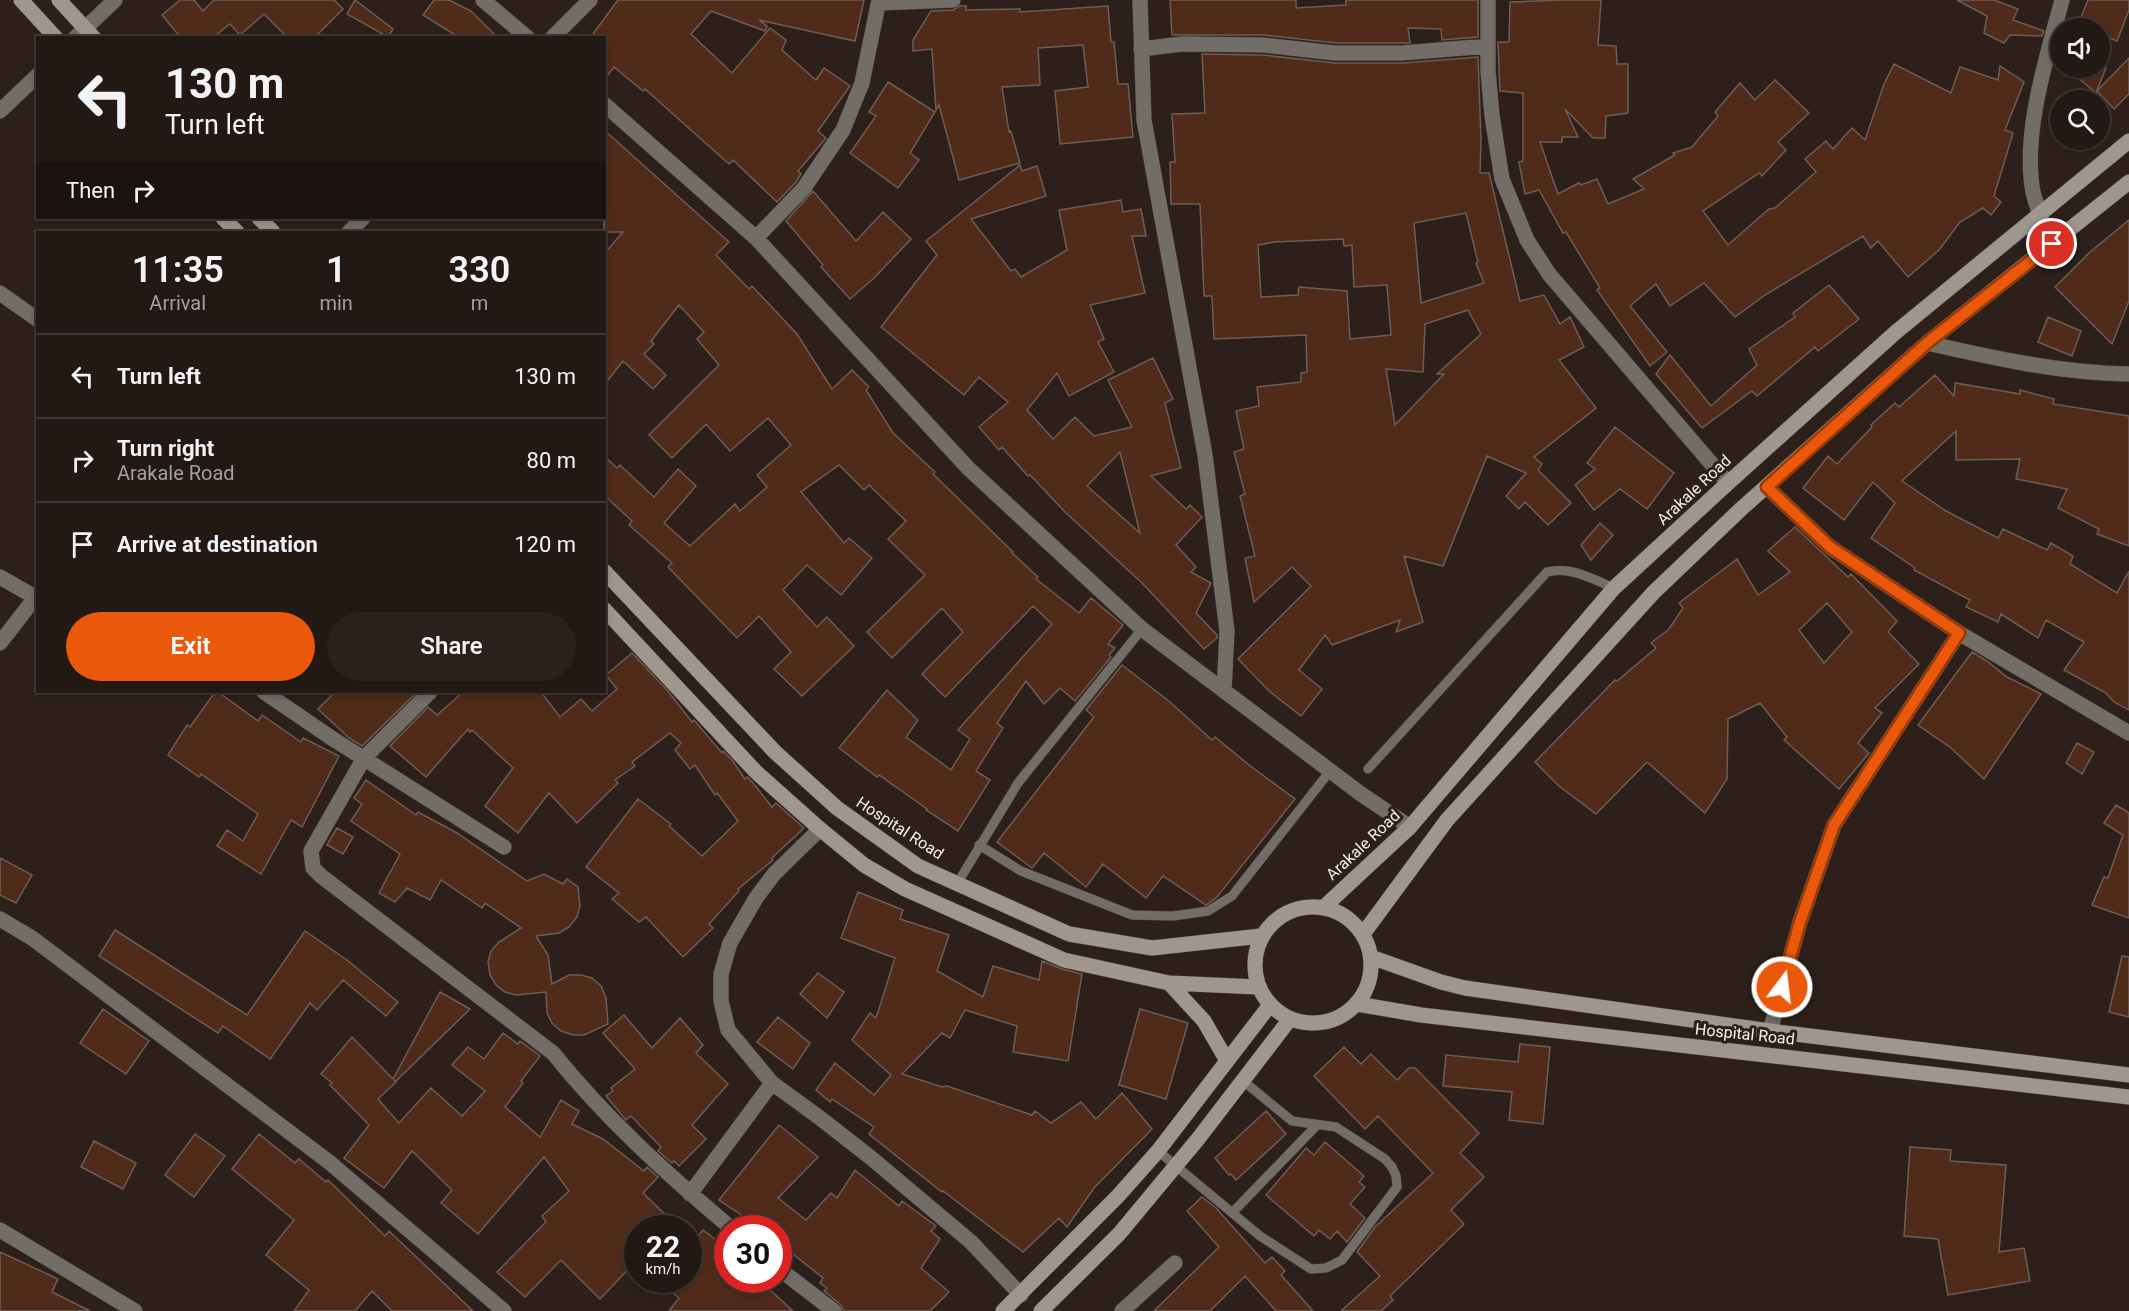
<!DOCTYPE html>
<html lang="en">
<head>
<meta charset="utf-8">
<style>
	body { margin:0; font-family:Roboto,sans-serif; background:#2a211d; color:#f1f3f6; height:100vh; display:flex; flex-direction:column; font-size:22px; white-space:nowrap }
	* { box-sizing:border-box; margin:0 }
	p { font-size:20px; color:#a2a0a0 }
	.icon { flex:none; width:33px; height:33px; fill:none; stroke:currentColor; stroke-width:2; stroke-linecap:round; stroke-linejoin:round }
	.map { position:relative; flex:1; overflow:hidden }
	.panel { position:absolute; left:36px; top:231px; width:570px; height:462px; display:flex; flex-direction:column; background:#221814; border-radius:0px; box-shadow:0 3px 9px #0003,0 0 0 2px #3f3734 }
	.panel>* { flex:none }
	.guide { position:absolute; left:36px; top:36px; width:570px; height:183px; border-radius:0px; box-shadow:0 3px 9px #0003,0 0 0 2px #3f3734; background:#221814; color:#f1f3f6; overflow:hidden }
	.controls { position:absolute; left:2050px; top:18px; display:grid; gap:12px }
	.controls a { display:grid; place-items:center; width:60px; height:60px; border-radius:50%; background:#221814; box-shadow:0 3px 9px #0003,0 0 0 2px #3f3734; font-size:30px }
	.speed { position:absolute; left:624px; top:1215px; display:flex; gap:12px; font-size:30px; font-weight:700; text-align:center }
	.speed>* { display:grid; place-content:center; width:78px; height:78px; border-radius:50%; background:#221814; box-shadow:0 3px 9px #0003,0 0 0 2px #3f3734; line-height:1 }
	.speed small { font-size:15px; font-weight:400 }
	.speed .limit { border:9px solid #d22; background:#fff; color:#111 }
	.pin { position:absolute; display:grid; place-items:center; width:51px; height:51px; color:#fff; margin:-26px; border:3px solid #fff; border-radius:50%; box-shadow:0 2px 6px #0007 }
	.me { position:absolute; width:66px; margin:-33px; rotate:15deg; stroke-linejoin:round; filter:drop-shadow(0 0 4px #0008) }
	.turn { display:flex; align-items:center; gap:21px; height:126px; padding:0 30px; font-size:27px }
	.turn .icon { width:78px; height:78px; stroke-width:2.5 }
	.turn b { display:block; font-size:42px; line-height:51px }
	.then { display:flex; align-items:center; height:57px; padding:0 30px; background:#0003; gap:12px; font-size:22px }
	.eta { display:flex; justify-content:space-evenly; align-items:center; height:102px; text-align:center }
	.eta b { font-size:36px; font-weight:600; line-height:42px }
	.button { display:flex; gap:12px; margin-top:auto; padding:12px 30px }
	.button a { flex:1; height:69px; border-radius:36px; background:#ea580c; color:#fff; font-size:24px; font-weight:600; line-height:69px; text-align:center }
	.button a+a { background:#2a211d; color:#f1f3f6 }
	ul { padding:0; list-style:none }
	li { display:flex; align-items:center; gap:18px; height:84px; padding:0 30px; border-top:2px solid #3f3734 }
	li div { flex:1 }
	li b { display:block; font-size:22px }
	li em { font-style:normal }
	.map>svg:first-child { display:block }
	.building { fill:#502b1a; stroke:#6d5d56; stroke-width:1.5; fill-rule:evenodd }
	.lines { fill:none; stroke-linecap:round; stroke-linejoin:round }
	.lane-casing { stroke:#493d37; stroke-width:10 }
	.street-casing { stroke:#493d37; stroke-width:16 }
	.secondary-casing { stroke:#493d37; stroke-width:16 }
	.lane { stroke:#726d67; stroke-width:9 }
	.street { stroke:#726d67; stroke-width:15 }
	.secondary { stroke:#9f978e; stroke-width:15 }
	.route-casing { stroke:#983908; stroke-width:15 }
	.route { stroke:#ea580c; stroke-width:10 }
	.labels { text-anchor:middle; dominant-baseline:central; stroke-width:6; stroke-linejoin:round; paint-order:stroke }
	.street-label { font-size:16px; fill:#f7ede9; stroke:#2d201a }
</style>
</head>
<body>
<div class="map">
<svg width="2129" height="1311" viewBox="0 0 2129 1311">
	<rect width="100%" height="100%" fill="#2d201a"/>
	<path class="building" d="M180,0H194L203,11L214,0H334L343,9L314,38H288L264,14L240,35L230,24L212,38H181L162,15Z
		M355,0L393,29L388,37L347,14Z
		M434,0H449L471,11L498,38H460L423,15Z
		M618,0H864L855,41L759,20L767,26L765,31L711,11L691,34L732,73L770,28L786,40L782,50L816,80L824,68L850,86L818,131L826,138L798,171L801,174L796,182L777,202L733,160L729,164L645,89L643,91L614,67L604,80V38H590Z
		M1170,0H1296V8L1346,5V0H1478V37L1442,40L1441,29L1408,28L1410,43H1336L1263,35H1172Z
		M1563,0H1601L1598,45L1616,46L1617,64H1628V113L1606,116L1605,138H1593L1565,109L1578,137H1562V142H1540L1558,194L1579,183L1581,185L1597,179L1608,204L1644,189L1633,179L1675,155L1673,153L1692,147L1718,116L1715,112L1740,83L1755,100L1775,80L1809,113L1778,142L1786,150L1762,176L1759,173L1703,211L1728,245L1769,209L1775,208L1816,172L1805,159L1826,141L1833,149L1852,128L1865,140L1884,84L1894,64L1951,93L1960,67L1998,80L2000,66L2024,82L2005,130L2013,133L1994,196L2001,202L1991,215L1983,208L1960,222L1939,250L1908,277L1878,241L1871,248L1863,236L1765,295L1735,317L1704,283L1670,306L1656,284L1630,306L1667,352L1650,366L1597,290L1600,288L1566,232L1563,233L1539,190L1525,194L1519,162L1523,161V93L1500,91L1498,42H1509L1510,2Z
		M1957,0H1994L2018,9L2013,20L2044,31L2042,36L2010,35L2004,43L1984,33L1987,16Z
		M2088,0H2129V10L2117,41L2100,34V28H2087L2078,25Z
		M960,6H966V10L1020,9V12L1108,6L1111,42H1114L1118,84H1128L1133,137L1060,144L1055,91L1088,87L1083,45L1038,48L1040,85L1002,87L1009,132L1011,131L1020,163L959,180L939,105L936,110L932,49L913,51V40L931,11L953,10Z
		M1202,54L1262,55L1335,63H1403L1478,57L1481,140L1480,173H1489L1520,301L1544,295L1560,324L1570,317L1584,347L1559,360L1596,408L1534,457L1542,464L1538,470L1571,503L1548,525L1525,502L1519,509L1506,496L1526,473L1487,456L1443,566L1404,556L1423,622L1396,632L1400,620L1332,645L1325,635L1299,670L1322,689L1301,716L1269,691L1238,659L1311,586L1292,567L1254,602L1245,558L1255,556L1240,496L1245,494L1234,452L1244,449L1236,411L1259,406L1257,387L1301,382V373L1307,372L1306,335L1214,339L1212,296H1204L1200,204H1171L1170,162H1175L1172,114L1205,113ZM1466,213L1478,262L1476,263L1484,283L1421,303L1414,223ZM1343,239L1344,246L1352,245L1354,287L1387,285L1391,335L1350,339L1347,291L1299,287L1298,295L1261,297L1258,245L1274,242ZM1468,310L1481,334L1437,374H1444L1395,425L1386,369L1423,372L1425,324Z
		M2129,58V94L2114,109L2097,91Z
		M2083,68H2106L2096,93L2076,76Z
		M888,82L935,112L910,153L919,160L898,188L850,153L876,116L869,112Z
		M604,130L729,242L716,255L749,289L752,286L797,334L832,389L852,370L869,387L866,390L893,433L935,472L933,474L1013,552L1012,553L1038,577L1036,579L1079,613L1091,598L1123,625L1108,644L1115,648L1109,655L1111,657L1075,701L1060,688L1044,704L1026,681L997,723L1003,728L976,771L990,780L958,831L926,810L927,809L879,775L877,777L839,748L887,690L918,720L906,737L951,770L970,739L958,730L1052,624L1033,606L945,697L922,674L963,632L942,608L892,658L867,632L925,575L888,539L906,521L869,485L864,490L839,465L801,492L844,543L849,538L872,558L841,595L807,565L783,590L817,627L827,617L854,646L802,696L774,669L791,652L759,616L737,638L668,567L672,563L629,525L632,521L604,495V456L617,468L620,465L654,497L678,469L696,486L664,523L690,546L735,504L740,511L767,487L757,475L791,445L768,418L730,451L706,424L672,458L649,435L719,365L697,339L704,332L679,305L651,341L654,344L644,354L666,375L653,389L623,361L604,385V254L623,232H604Z
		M1020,165L1022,171L1037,166L1046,196L971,219L1011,271L1015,269L1021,277L1067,250L1059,210L1121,200L1123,212L1141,209L1146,236H1132L1145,293L1090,305L1104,339L1098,342L1114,372L1069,396L1057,373L1027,410L1053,439L1075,417L1094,436L1132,427L1108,380L1153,358L1173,399L1165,403L1181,468L1151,476L1186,509L1190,505L1202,517L1176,545L1196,567L1191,572L1211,583L1196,613L1217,635V638L1204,649L1142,583L1066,513L1030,475L1028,476L1002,447L999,450L979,427L1008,402L979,377L964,395L881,327L937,255L926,241ZM1120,452L1140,533L1087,486Z
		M813,191L856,241L883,212L911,239L874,278L850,299L821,267L823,265L786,221Z
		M2129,220V301L2112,344L2055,287L2090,252Z
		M1829,285L1859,319L1818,351L1815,347L1757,396L1752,391L1702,428L1656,374L1670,355L1711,406L1757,365L1749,349L1795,317L1793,313Z
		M2048,317L2081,331L2072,356L2038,342Z
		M1935,375L1954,396L1955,383L2020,394V390L2054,399L2053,404L2129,416V546L2097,534L2099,529L2058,508L2067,489L2016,479L2020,459L1956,460V431L1902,481L1946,511L1998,538L2003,529L2047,550L2051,543L2073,556L2070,564L2117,593L2129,571V710L2114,702L2106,693L2064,670L2084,642L2046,620L2038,638L2001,614L1998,622L1966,607L1970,600L1914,570L1915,568L1871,538L1895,503L1873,482L1844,520L1803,488L1828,456L1837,464L1872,427L1871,425L1895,403L1899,407Z
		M1615,427L1674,473L1647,509L1620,489L1594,510L1575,485L1595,469L1587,463Z
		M1600,523L1613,535L1591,560L1581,545Z
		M1795,527L1848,577L1851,574L1897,621L1888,632L1919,664L1875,708L1882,713L1858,743L1869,753L1839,789L1784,740L1787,737L1760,703L1728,719L1727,779L1705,813L1647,762L1596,814L1559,786L1535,762L1615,680L1617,681L1656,648L1651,643L1669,629L1683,608L1679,603L1737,559L1758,595L1790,572L1768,551ZM1827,603L1852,632L1824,663L1799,630Z
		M1972,652L1987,661L2007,677L2041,694L1984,779L1951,748L1918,725Z
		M632,653L667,690L692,722L694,720L722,753L723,751L732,760L745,779L747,777L753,783L772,807L776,803L804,828L772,858L773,860L738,889L739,891L709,924L713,928L683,957L646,917L639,922L612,899L619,893L586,867L638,799L671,824L669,826L702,856L738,821L717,793L715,795L695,765L690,769L675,750L681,743L670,733L632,762L635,766L615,780L618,783L577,823L549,793L518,833L485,806L513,768L472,730L470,732L468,729L426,777L390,746L428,707L437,715L463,692H541L560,717L581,699L592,711L617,689L606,675Z
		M1122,665L1170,702L1212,740L1215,737L1249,765L1295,799L1217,897L1206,905L1163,876L1146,898L1103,864L1086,887L1044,853L1032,868L997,842L1094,717L1086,710Z
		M215,692H218L258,721L262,715L301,742L303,738L339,756L302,827L291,820L261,874L217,846L227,830L243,841L258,814L201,774L199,777L168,755L187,725L190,727Z
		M335,692H410L414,695L362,746L349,738L318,709Z
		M2077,743L2094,752L2082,774L2066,763Z
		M366,780L416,815L418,812L457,833L527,881L544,874L563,884L567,879L578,887L580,906L577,917L569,927L559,933L536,936L548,955L552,984L569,975H581L592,978L601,986L606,998L608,1024L584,1035H573L561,1031L552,1023L547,1013L546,992L516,995L505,992L496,985L490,975L488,962L491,951L499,942L521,928L485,903L482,908L441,880L430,900L407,888L395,902L379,893L400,854L351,821L362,804L354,798Z
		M2116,805L2129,813V918L2092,905L2104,877L2108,878L2123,835L2104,823Z
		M337,828L353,837L343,854L327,845Z
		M0,858L32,875L16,903L0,895Z
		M858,892L903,910L900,919L949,935L937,971L983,997L993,966L1039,980L1042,961L1062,969L1082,974L1068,1061L1013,1052L1017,1026L965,1010L950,1038L942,1033L902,1074L942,1087L947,1086L1032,1115L1035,1111L1051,1123L1081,1102L1096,1119L1122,1093L1152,1129L1094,1188L1067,1227L1059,1218L1023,1252L943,1191L942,1192L869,1134L874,1127L832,1099L830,1102L816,1090L835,1063L874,1095L891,1075L852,1040L870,1013L876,1018L895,958L841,938Z
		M115,930L247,1015L305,931L347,960L398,1002L386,1016L343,980L317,1010L310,1003L270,1059L223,1026L218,1033L99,956Z
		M2122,956L2129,957V1017L2109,1012Z
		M818,973L844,992L827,1018L800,994Z
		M440,992L470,1009L396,1081L394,1080L396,1082L378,1099L399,1123L431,1088L462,1116L485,1091L452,1065L468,1047L484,1059L503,1033L518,1044L520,1041L540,1056L521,1081L523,1083L505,1107L540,1137L561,1100L579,1111L572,1124L603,1139L644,1171L647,1167L658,1177L643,1193L679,1228H638V1259L600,1299L561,1260L525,1297L497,1272L546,1222L542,1216L569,1191L544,1157L478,1234L441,1203L452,1190L412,1151L384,1188L344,1158L369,1125L330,1085L332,1083L321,1074L352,1037L393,1079Z
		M103,1009L149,1041L126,1074L80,1043Z
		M1140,1009L1188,1023L1166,1099L1119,1085Z
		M624,1015L652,1048L680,1018L703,1045L696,1053L728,1084L692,1125L706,1139L679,1166L674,1161L672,1163L658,1151L661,1147L631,1116L626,1120L606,1096L613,1091L611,1088L635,1069L603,1033Z
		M778,1017L810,1043L793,1069L757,1042Z
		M1520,1044L1550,1047L1543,1124L1509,1120L1512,1092L1443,1086L1446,1055L1518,1062Z
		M1344,1047L1361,1064L1371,1054L1397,1080L1409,1068H1415L1479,1133L1460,1153L1484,1177L1451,1210L1464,1224L1390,1296L1393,1300L1381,1311H1341L1380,1276L1357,1252L1375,1227L1433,1173L1378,1116L1365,1129L1314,1076Z
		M1266,1111L1286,1134L1236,1180L1231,1174L1229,1175L1215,1158Z
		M779,1125L818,1157L778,1198L806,1220L831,1193L837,1198L855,1170L899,1206L902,1201L936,1226L931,1231L940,1239L921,1268L949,1292L930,1311H844L840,1304L824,1291L827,1288L820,1283L823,1278L778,1242V1228H761L719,1200Z
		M195,1134L225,1156L194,1197L165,1175Z
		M259,1134L295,1163L299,1159L326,1182L328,1180L385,1236L389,1231L473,1311H392L372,1291L355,1311H294L309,1290L266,1255L294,1220L232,1169Z
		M94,1141L136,1163L123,1189L81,1167Z
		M1325,1142L1364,1176L1359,1182L1365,1187L1350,1204L1365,1218L1347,1242L1337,1231L1330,1239L1319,1230L1314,1236L1266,1195L1306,1148L1314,1155Z
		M1910,1147L1951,1150L1950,1161L2006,1165L1999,1252L2024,1248L2030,1281L1948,1295L1938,1239L1904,1236Z
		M1202,1197L1216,1208L1265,1263L1272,1257L1285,1271L1281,1275L1313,1311H1276L1245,1276L1210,1311H1154L1219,1247L1187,1211Z
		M703,1230L728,1249V1280H759L793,1311H669L679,1298L658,1280H688V1235L695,1240Z
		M0,1252L58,1279L52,1292L90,1311H0Z"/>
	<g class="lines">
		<g class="lane-casing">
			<path id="lane" d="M1368,769L1547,572C1572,566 1592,579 1614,588
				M979,845L1021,871L1132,915L1173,916L1208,911L1232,896L1330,771
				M957,884L1018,783L1142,629
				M1158,1151L1260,1236L1311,1269L1326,1268L1342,1260L1397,1187L1396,1176L1392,1167L1385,1159L1336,1127L1292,1121L1242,1080
				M1232,1213L1317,1125"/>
		</g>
		<g class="street-casing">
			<path id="street" d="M483,0L528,38
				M1140,0L1144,120L1205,455L1227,631L1224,691
				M1488,0V71L1492,116L1502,179L1527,240L1549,274L1728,483
				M879,3L953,0
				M75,38L115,0
				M552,38L590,0
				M1141,49L1182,44L1263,45L1335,53H1402L1488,46
				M604,104L756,238L968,468L1142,629L1361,794L1410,827
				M0,111L38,75
				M349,232L363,218
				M756,238L804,188L843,130L862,83L879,0
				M2052,244C2045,227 2037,210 2033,192C2022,133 2047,57 2062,0
				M0,293L38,320
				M1927,343C1993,358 2061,373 2129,374
				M1767,487L1830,547L1959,633L2129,733
				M0,577L35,597
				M0,643L38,594
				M264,692L333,739L504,847
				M430,692L364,758L311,851L313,868L321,876L553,1053C605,1118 668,1175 731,1228
				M820,829L774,874L756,898L730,943L721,974V1001L728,1030L772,1083L820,1118L870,1157L971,1242L1021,1295
				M0,919L32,938L329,1162L504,1311
				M1770,1031L1800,922L1834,825L1959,633
				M690,1194L772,1083
				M0,1230L135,1311
				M778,1268L834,1311
				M1122,1311L1175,1263"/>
		</g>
		<g class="secondary-casing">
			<path id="secondary" d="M21,0L56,38
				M59,0L94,38
				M223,218L237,232
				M259,218L273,232
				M604,571L775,752L837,808L918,866L1069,934L1152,948L1261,936
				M604,609L756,772L820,829L864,865L905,889L1064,960L1169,983L1258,987
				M1255 965a58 58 0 1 1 116 0a58 58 0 1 1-116 0Z
				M1324,907L1410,827L1614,588L1728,483L1896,332L2129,141
				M1363,934L1447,820L1654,592L1741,509L1927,343L2129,182
				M1371,957L1441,982L1465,988L1770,1031L2129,1075
				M1169,983L1204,1021L1226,1059
				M1357,1004L1421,1015L2129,1097
				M1003,1311L1118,1196L1158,1151L1270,1005
				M1041,1311L1119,1234L1198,1139L1290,1019"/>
		</g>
		<use href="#lane" class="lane"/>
		<use href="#street" class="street"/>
		<use href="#secondary" class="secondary"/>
	</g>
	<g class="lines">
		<g class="route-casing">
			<path id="route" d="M1782,987L1800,922L1834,825L1959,633L1830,547L1767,487L1927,343L2052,244"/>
		</g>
		<use href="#route" class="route"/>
	</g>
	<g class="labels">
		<g class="street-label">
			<text transform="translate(1694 490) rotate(-43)">Arakale Road</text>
			<text transform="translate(900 828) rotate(33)">Hospital Road</text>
			<text transform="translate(1363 845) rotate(-43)">Arakale Road</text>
			<text transform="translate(1745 1034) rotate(6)">Hospital Road</text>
		</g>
	</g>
</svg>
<div class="controls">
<a><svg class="icon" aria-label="sound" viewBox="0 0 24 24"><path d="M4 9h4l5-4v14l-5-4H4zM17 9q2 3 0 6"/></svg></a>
<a><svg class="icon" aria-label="search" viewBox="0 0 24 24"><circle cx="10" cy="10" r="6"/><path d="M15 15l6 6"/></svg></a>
</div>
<div class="speed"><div>22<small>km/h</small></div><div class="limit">30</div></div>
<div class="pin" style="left:2052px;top:244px;background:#d93025"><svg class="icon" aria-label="arrive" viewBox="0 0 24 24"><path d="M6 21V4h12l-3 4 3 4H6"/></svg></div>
<svg class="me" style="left:1782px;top:987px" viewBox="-20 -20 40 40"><circle r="17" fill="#ea580c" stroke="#fff" stroke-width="3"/><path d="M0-11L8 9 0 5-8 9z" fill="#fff"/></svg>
<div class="guide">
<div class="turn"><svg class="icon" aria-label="left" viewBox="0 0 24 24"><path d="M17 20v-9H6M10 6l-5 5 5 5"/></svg><div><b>130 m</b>Turn left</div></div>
<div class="then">Then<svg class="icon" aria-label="right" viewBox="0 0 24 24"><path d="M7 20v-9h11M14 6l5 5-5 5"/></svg></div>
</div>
<section class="panel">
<div class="eta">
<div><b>11:35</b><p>Arrival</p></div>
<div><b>1</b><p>min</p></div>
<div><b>330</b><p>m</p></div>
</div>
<ul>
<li><svg class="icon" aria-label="left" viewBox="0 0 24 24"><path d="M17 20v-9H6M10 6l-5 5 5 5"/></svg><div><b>Turn left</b></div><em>130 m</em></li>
<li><svg class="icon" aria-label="right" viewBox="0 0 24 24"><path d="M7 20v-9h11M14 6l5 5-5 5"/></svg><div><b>Turn right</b><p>Arakale Road</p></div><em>80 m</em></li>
<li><svg class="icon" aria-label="arrive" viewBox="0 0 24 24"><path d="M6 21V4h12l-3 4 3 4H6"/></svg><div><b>Arrive at destination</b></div><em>120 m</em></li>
</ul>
<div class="button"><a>Exit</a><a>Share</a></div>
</section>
</div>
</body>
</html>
